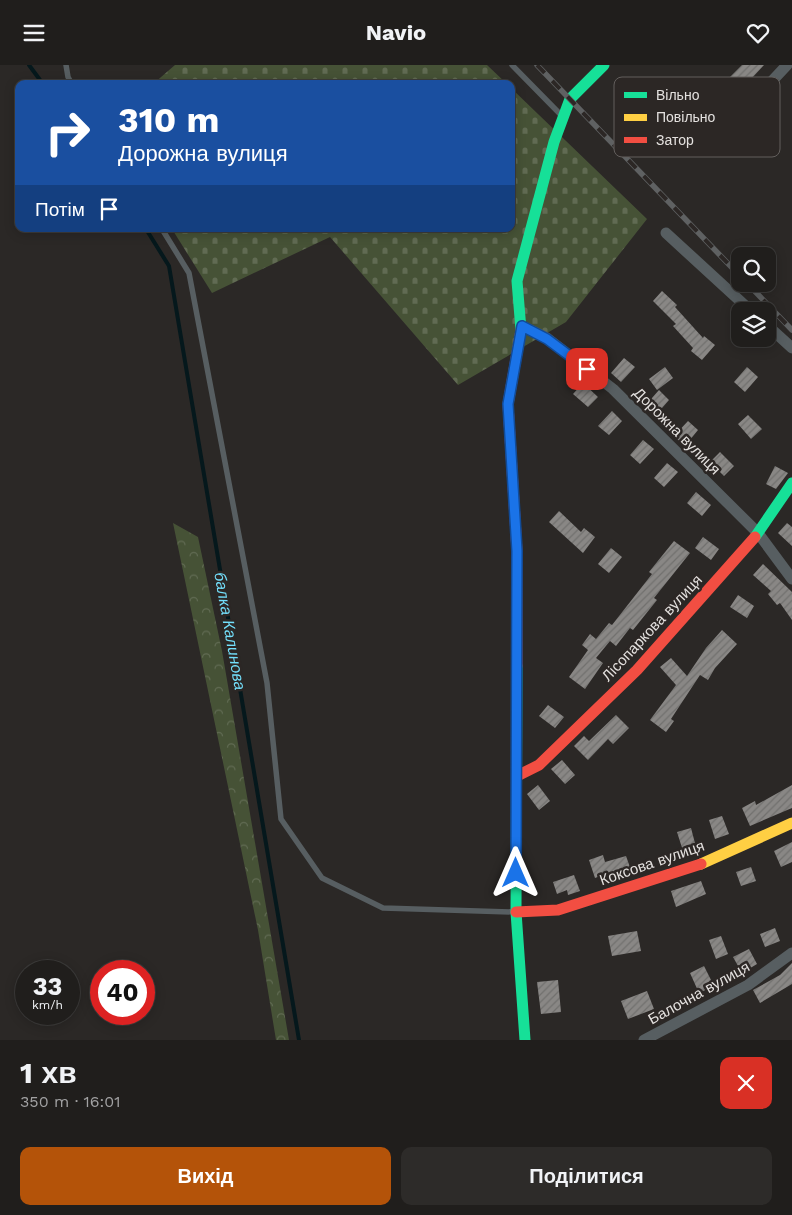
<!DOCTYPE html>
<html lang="uk">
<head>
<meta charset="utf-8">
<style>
	body { margin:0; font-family:"Work Sans",sans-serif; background:#2d2b29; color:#f1f3f6; height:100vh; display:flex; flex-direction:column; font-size:19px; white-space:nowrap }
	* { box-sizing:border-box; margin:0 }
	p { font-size:16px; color:#a2a2a3 }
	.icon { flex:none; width:28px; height:28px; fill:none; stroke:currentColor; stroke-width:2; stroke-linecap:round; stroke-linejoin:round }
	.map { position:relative; height:975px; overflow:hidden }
	.panel { display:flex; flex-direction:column; background:#201e1c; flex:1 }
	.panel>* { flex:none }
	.guide { position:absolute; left:15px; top:15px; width:500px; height:152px; border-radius:10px; box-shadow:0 2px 12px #0003,0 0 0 1px #3d3c3b; background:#1a4fa0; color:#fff; overflow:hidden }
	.buttons { position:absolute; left:731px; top:182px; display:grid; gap:10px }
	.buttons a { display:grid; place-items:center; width:45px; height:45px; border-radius:10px; background:#201e1c; box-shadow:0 2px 12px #0003,0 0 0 1px #3d3c3b; font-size:25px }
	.speed { position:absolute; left:15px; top:895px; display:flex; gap:10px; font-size:25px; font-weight:700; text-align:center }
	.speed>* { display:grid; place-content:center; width:65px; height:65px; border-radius:50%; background:#201e1c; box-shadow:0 2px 12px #0003,0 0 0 1px #3d3c3b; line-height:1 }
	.speed small { font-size:12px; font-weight:400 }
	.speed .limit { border:8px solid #d22; background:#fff; color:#111 }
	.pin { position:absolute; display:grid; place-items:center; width:42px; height:42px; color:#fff; margin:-21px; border-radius:10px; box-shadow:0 2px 8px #0006 }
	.me { position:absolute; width:55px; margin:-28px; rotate:0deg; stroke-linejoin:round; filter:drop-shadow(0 0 4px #0008) }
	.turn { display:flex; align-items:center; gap:18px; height:105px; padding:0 20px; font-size:22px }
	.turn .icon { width:65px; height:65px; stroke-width:2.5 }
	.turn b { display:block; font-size:35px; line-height:42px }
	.then { display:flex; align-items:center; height:48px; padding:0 20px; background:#0003; gap:10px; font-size:19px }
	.round { display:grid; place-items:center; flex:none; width:52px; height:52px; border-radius:10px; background:#2d2b29 }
	.head { display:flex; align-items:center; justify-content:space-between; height:85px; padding:0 20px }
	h1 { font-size:30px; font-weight:700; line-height:38px }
	.cta { display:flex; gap:10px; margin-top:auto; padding:10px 20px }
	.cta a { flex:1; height:58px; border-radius:10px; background:#b45309; color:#fff; font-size:20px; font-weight:700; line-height:58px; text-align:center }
	.cta a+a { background:#2d2b29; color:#f1f3f6 }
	header { display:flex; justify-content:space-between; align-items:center; height:65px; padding:0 20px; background:#201e1c; font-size:22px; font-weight:700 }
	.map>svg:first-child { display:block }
	.forest { fill:url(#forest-crowns) }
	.cemetery { fill:url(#cemetery-stones) }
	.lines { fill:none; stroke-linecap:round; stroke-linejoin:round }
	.stream { stroke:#05181c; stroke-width:4 }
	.building { fill:url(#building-hatch) }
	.lane { stroke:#575e61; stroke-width:5.5 }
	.street { stroke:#575e61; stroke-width:11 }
	.fast { stroke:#16e098; stroke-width:11 }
	.slow { stroke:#ffcf43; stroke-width:11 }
	.jam { stroke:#f24e42; stroke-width:11 }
	.rail-casing { stroke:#5f6162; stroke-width:5.5 }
	.rail { stroke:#2c2725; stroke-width:4; stroke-dasharray:11; stroke-linecap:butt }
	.route-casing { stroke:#114b97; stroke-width:12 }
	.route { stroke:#1a73e8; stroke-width:9 }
	.labels { text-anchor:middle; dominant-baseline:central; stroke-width:5; stroke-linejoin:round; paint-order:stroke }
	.street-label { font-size:15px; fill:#e4e1df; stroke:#2c2725 }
	.water-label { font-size:16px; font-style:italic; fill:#73dffb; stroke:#2c2725 }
	.key { fill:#2c2725; stroke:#635f5d; stroke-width:1 }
	.key-label { font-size:14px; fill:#e4e1df }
</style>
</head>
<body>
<header><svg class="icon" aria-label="menu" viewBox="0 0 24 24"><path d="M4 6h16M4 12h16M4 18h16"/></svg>Navio<svg class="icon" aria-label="heart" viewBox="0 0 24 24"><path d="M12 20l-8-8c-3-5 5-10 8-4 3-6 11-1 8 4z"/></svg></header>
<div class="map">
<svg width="792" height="975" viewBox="0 0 792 975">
	<defs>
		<pattern id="forest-crowns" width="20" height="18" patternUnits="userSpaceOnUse" patternTransform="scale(1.25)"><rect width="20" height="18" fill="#465236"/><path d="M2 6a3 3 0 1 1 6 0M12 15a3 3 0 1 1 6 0" fill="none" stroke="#616b53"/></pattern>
		<pattern id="cemetery-stones" width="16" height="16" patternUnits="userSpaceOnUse" patternTransform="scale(1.25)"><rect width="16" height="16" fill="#465236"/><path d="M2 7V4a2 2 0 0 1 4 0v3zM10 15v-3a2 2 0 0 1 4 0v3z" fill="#616b53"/></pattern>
		<pattern id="building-hatch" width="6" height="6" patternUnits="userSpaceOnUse" patternTransform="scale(1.25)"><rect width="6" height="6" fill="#898785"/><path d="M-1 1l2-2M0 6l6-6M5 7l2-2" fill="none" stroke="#71706e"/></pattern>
	</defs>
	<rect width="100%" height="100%" fill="#2b2826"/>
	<path class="forest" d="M173,458L198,472L222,586L289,975H276L258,865Z"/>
	<path class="cemetery" d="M175,0H487L507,19H153Z
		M511,23L647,154L566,257L458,320L330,172L212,228L172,164H511Z"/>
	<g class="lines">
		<path class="stream" d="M29,0L43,19
			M146,164L169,201L299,975"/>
	</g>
	<path class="building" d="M742,0H764L727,40L714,28Z
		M662,226L677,240L675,242L703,273L704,271L715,280L702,295L691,286L693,283L673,261L676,259L653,236Z
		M624,293L635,302L621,317L611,308Z
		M665,302L673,313L657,325L649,314Z
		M747,302L758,312L745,327L734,317Z
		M583,318L598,332L588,342L573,329Z
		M659,325L669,335L656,350L645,341Z
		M612,346L622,356L609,370L598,361Z
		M748,350L762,364L751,374L738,359Z
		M688,356L698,365L685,381L674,371Z
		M643,375L654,384L640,399L630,390Z
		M720,387L734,401L724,411L710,397Z
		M667,398L678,407L664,422L654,413Z
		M775,401L788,408L776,424L766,419Z
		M696,427L711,440L702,451L687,438Z
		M559,446L581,467L584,463L595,472L583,488L549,457Z
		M787,458L792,462V481L778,468Z
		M703,472L719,484L711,495L695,483Z
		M674,476L690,488L654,533L657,535L633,565L630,563L616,581L610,576L596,593L603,598L585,624L569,612L588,585L582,580L590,569L596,574L609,558L612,560L652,509L649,507Z
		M611,483L622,492L609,508L598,499Z
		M763,499L792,527V555L780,538L777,540L768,529L771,526L753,510Z
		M738,530L754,541L747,553L730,542Z
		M722,565L737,579L715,603L708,615L700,610L671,654L674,656L666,667L650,655L676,620L660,602L671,593L687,611L706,583Z
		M548,640L564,652L555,663L539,651Z
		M616,650L629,663L613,679L608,674L588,695L574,681L584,671L589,676Z
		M562,695L575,710L565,719L551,704Z
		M538,720L550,736L539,745L527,729Z
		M792,720V743L750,761L742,743L755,736L756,740Z
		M722,751L729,769L715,774L709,755Z
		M691,763L696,782L683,786L677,767Z
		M792,777V797L781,802L774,786Z
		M603,790L605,797L626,791L632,808L614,814L612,807L595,813L589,795Z
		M751,802L756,816L741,821L736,807Z
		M574,810L580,826L568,830L567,825L557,829L553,817Z
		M701,816L706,829L676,842L671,826Z
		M775,863L780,876L765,882L760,869Z
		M637,866L641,886L612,891L608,871Z
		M721,871L728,889L716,894L709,875Z
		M749,884L757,899L742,908L733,892Z
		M792,898V919L760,938L753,925L780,910Z
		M704,901L714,921L699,928L690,908Z
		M558,915L561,947L541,949L537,917Z
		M647,926L654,944L628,954L621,936Z"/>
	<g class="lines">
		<path class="lane" d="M66,0L68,12L72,19
			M512,0L562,51
			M162,164L189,208L267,618L281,754L322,813L383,843L514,847"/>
		<path class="street" d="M717,75L787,0
			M666,168L751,246
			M522,261L547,273L613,324L758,468L792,514
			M768,261L792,283
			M644,975L748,920L792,888"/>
		<path class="fast" d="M521,265L517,216L554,77L570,34L604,0
			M755,472L792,418
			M517,601L516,847L525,975"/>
		<path class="slow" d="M701,799L792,758"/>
		<path class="jam" d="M517,601V486L508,339L521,265
			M517,711L539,700L637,605L755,472
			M516,847L558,845L701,799"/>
		<g class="rail-casing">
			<path id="rail" d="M537,0L740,211
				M748,219L792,265"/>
		</g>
		<use href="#rail" class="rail"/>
	</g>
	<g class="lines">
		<g class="route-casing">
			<path id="route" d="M516,808L517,486L508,339L522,261L547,274L587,304"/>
		</g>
		<use href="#route" class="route"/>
	</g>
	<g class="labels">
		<g class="street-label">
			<text transform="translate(677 366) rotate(45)">Дорожна вулиця</text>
			<text transform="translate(652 563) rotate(-47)">Лісопаркова вулиця</text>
			<text transform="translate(652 798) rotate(-19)">Коксова вулиця</text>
			<text transform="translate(699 928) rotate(-29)">Балочна вулиця</text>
		</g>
		<g class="water-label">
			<text transform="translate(230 566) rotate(80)">балка Калинова</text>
		</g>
	</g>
	<rect x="614" y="12" width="166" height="80" rx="8" class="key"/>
	<rect x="624" y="27" width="23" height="6" fill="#16e098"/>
	<rect x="624" y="49" width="23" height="7" fill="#ffcf43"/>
	<rect x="624" y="72" width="23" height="6" fill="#f24e42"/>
	<g class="key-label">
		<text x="656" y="35">Вільно</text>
		<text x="656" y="57">Повільно</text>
		<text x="656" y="80">Затор</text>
	</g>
</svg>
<div class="buttons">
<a><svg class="icon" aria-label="search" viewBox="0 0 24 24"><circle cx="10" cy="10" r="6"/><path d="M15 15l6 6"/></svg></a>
<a><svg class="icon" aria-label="layers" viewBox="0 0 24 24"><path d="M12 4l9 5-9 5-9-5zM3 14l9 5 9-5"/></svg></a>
</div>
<div class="speed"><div>33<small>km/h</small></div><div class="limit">40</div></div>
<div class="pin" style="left:587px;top:304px;background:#d93025"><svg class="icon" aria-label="arrive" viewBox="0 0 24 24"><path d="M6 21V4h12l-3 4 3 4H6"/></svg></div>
<svg class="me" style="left:516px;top:808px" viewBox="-20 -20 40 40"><path d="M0-17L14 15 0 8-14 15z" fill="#1a73e8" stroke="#fff" stroke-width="4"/></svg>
<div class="guide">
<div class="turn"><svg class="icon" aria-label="right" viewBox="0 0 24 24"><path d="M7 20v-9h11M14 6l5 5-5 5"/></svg><div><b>310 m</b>Дорожна вулиця</div></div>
<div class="then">Потім<svg class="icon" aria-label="arrive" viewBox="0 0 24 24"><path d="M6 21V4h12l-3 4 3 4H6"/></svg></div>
</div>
</div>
<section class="panel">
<div class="head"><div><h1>1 хв</h1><p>350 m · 16:01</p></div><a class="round" style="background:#d93025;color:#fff"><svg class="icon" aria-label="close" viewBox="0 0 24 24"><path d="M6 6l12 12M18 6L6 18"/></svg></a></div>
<div class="cta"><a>Вихід</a><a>Поділитися</a></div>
</section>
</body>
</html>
